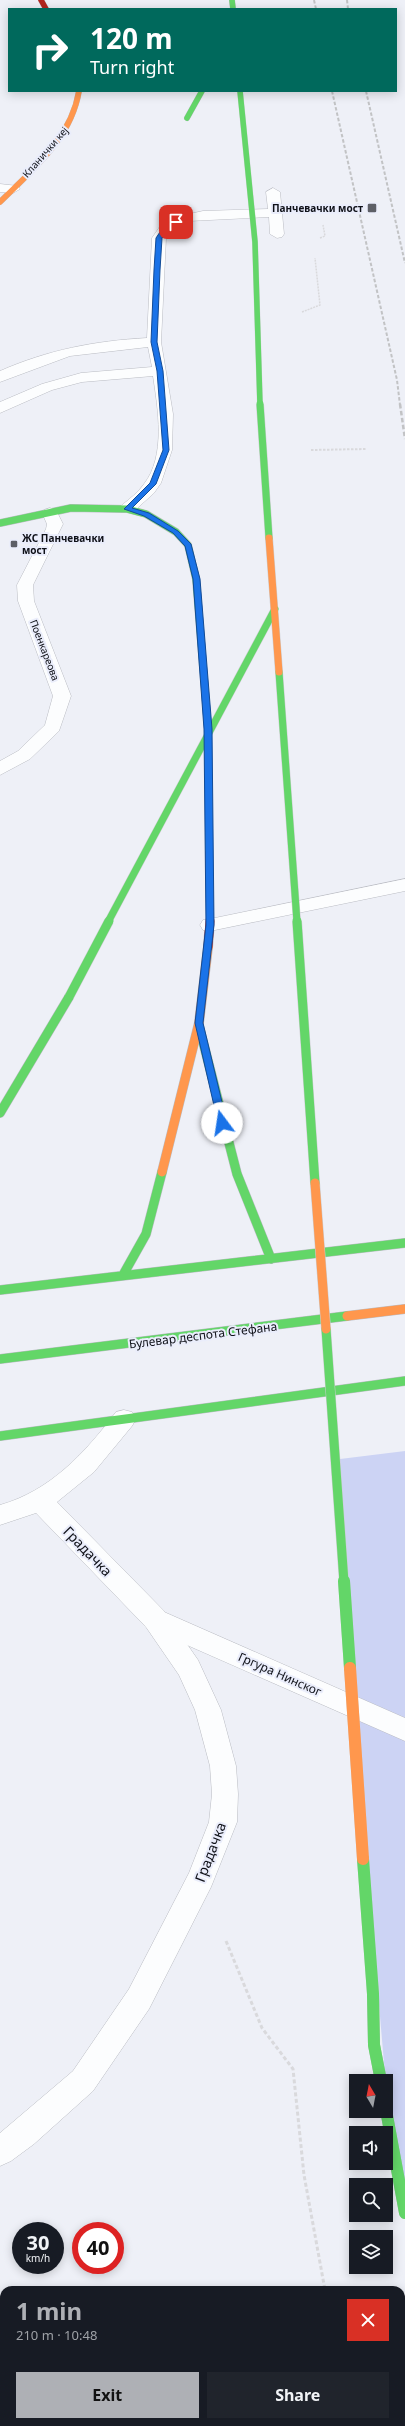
<!DOCTYPE html>
<html lang="en">
<head>
<meta charset="utf-8">
<style>
	body { margin:0; font-family:"Noto Sans",sans-serif; background:#20242c; color:#f1f3f6; height:100vh; display:flex; flex-direction:column; font-size:15px; white-space:nowrap }
	* { box-sizing:border-box; margin:0 }
	p { font-size:13px; color:#9ea1a6 }
	.icon { flex:none; width:22px; height:22px; fill:none; stroke:currentColor; stroke-width:2; stroke-linecap:round; stroke-linejoin:round }
	.map { position:relative; flex:1; overflow:hidden }
	.side { position:absolute; left:0px; top:2286px; width:405px; height:140px; display:flex; flex-direction:column; background:#171b24; border-radius:12px 12px 0 0; box-shadow:0 2px 10px #0003 }
	.side>* { flex:none }
	.banner { position:absolute; left:8px; top:8px; width:389px; height:84px; border-radius:0px; box-shadow:0 2px 10px #0003; background:#00695c; color:#fff; overflow:hidden }
	.needle { width:26px; rotate:350deg }
	.buttons { position:absolute; left:349px; top:2074px; display:grid; gap:8px }
	.buttons a { display:grid; place-items:center; width:44px; height:44px; border-radius:0px; background:#171b24; box-shadow:0 2px 10px #0003; font-size:20px }
	.speed { position:absolute; left:12px; top:2222px; display:flex; gap:8px; font-size:20px; font-weight:700; text-align:center }
	.speed>* { display:grid; place-content:center; width:52px; height:52px; border-radius:50%; background:#171b24; box-shadow:0 2px 10px #0003; line-height:1 }
	.speed small { font-size:10px; font-weight:400 }
	.speed .limit { border:6px solid #d22; background:#fff; color:#111 }
	.pin { position:absolute; display:grid; place-items:center; width:34px; height:34px; color:#fff; margin:-17px; border-radius:8px; box-shadow:0 2px 6px #0006 }
	.me { position:absolute; width:44px; margin:-22px; rotate:346deg; stroke-linejoin:round; filter:drop-shadow(0 0 3px #0008) }
	.turn { display:flex; align-items:center; gap:14px; height:84px; padding:0 16px; font-size:18px }
	.turn .icon { width:52px; height:52px; stroke-width:2.5 }
	.turn b { display:block; font-size:28px; line-height:34px }
	.round { display:grid; place-items:center; flex:none; width:42px; height:42px; border-radius:0px; background:#20242c }
	.headline { display:flex; align-items:center; justify-content:space-between; height:68px; padding:0 16px }
	h1 { font-size:24px; font-weight:700; line-height:30px; color:#aeb0b5 }
	.action { display:flex; gap:8px; margin-top:auto; padding:8px 16px }
	.action a { flex:1; height:46px; border-radius:0px; background:#aeb0b5; color:#111; font-size:16px; font-weight:700; line-height:46px; text-align:center }
	.action a+a { background:#20242c; color:#f1f3f6 }
	.map>svg:first-child { display:block }
	.green { fill:#ccd3f4 }
	.lines { fill:none; stroke-linecap:round; stroke-linejoin:round }
	.lane-casing { stroke:#babcc3; stroke-width:1 }
	.street-casing { stroke:#babcc3; stroke-width:1 }
	.fast-far3-casing { stroke:#babcc3; stroke-width:6 }
	.fast-far2-casing { stroke:#babcc3; stroke-width:8 }
	.fast-far1-casing { stroke:#babcc3; stroke-width:10 }
	.fast-casing { stroke:#babcc3; stroke-width:12 }
	.slow-far1-casing { stroke:#babcc3; stroke-width:6 }
	.slow-casing { stroke:#babcc3; stroke-width:10 }
	.jam-far2-casing { stroke:#babcc3; stroke-width:6 }
	.jam-far1-casing { stroke:#babcc3; stroke-width:8 }
	.jam-casing { stroke:#babcc3; stroke-width:10 }
	.path-far2 { stroke:#d9d9dc; stroke-width:1.5; stroke-dasharray:2 1; stroke-linecap:butt }
	.path-far1 { stroke:#d9d9dc; stroke-width:2; stroke-dasharray:2.5 1.5; stroke-linecap:butt }
	.path { stroke:#d9d9dc; stroke-width:3; stroke-dasharray:4 2.5; stroke-linecap:butt }
	.lane { fill:#fcfdfe; fill-rule:evenodd }
	.street { fill:#fcfdfe; fill-rule:evenodd }
	.fast-far3 { stroke:#63d668; stroke-width:5.5 }
	.fast-far2 { stroke:#63d668; stroke-width:7 }
	.fast-far1 { stroke:#63d668; stroke-width:9 }
	.fast { stroke:#63d668; stroke-width:12 }
	.slow-far1 { stroke:#ff974d; stroke-width:5.5 }
	.slow { stroke:#ff974d; stroke-width:9 }
	.jam-far2 { stroke:#b3261e; stroke-width:5.5 }
	.jam-far1 { stroke:#b3261e; stroke-width:7 }
	.jam { stroke:#b3261e; stroke-width:9 }
	.rail-far1 { stroke:#c2c3c5; stroke-width:2; stroke-dasharray:3.5 2; stroke-linecap:butt }
	.rail { stroke:#c2c3c5; stroke-width:2.5; stroke-dasharray:4.5 2.5; stroke-linecap:butt }
	.fast-bridge-far3-casing { stroke:#cdced2; stroke-width:6; stroke-linecap:butt }
	.fast-bridge-far2-casing { stroke:#cdced2; stroke-width:8; stroke-linecap:butt }
	.fast-bridge-far1-casing { stroke:#cdced2; stroke-width:10; stroke-linecap:butt }
	.fast-bridge-casing { stroke:#cdced2; stroke-width:12; stroke-linecap:butt }
	.slow-bridge-far2-casing { stroke:#cdced2; stroke-width:8; stroke-linecap:butt }
	.slow-bridge-far1-casing { stroke:#cdced2; stroke-width:10; stroke-linecap:butt }
	.slow-bridge-casing { stroke:#cdced2; stroke-width:12; stroke-linecap:butt }
	.fast-bridge-far3 { stroke:#63d668; stroke-width:5.5 }
	.fast-bridge-far2 { stroke:#63d668; stroke-width:7 }
	.fast-bridge-far1 { stroke:#63d668; stroke-width:9 }
	.fast-bridge { stroke:#63d668; stroke-width:12 }
	.slow-bridge-far2 { stroke:#ff974d; stroke-width:7 }
	.slow-bridge-far1 { stroke:#ff974d; stroke-width:9 }
	.slow-bridge { stroke:#ff974d; stroke-width:12 }
	.route { fill:#1a73e8; stroke:#114b97 }
	.poi-dot { fill:#5d5f66; stroke:#eaedfb; stroke-width:1.5 }
	.labels { text-anchor:middle; dominant-baseline:central; stroke-width:4; stroke-linejoin:round; paint-order:stroke }
	.far-street-label { font-size:10px; fill:#0f1118; stroke:#eaedfb }
	.far-poi-label { font-size:10px; font-weight:bold; fill:#0f1118; stroke:#eaedfb; text-anchor:end }
	.street-label { font-size:12px; fill:#0f1118; stroke:#eaedfb }
	.near-street-label { font-size:14px; fill:#0f1118; stroke:#eaedfb }
</style>
</head>
<body>
<div class="map">
<svg width="405" height="2426" viewBox="0 0 405 2426">
	<rect width="100%" height="100%" fill="#eef0f7"/>
	<path class="green" d="M405,1451V2211L386,2086L332,1460Z"/>
	<g class="lines">
		<g class="lane-casing">
			<path id="lane" d="M273,188L280,192L284,234L282,237L277,238L270,234L269,217L189,221L173,228L166,238L161,342L173,414L172,450L161,483L154,493L133,512H121L119,509L121,506C129,499 138,493 144,484C166,456 158,409 153,376L82,382L52,390L0,413V402L42,384L81,373L152,367L148,347L70,356L0,382V371C48,350 94,341 147,338L152,238L163,222L171,218L203,211L268,209L266,192Z
				M50,508L56,510L63,524L33,585L34,601L71,696L59,731L30,759L0,775V761L18,751L45,725L53,696L18,601L17,585L46,529L47,524L42,513L44,510Z
				M405,879V891L210,931L203,930L200,925L203,920L210,919Z
				M155,1608L405,1718V1741L146,1627L142,1619L146,1611Z"/>
		</g>
		<g class="street-casing">
			<path id="street" d="M0,184L18,186L20,189L13,193L0,192Z
				M124,1410L132,1412L136,1419L132,1426L94,1472L57,1502L164,1611L198,1660L221,1710L236,1766L238,1794L237,1822L211,1887L149,2009L93,2091L34,2144L11,2161L0,2166V2133L73,2071L129,1989L189,1873L209,1822L212,1794L210,1766L195,1710L179,1675L146,1627L36,1513L0,1525V1505C50,1491 85,1453 116,1412Z"/>
		</g>
		<g class="fast-far3-casing">
			<path id="fast-far3" d="M232,0L233,9
				M187,118L202,91"/>
		</g>
		<g class="fast-far2-casing">
			<path id="fast-far2" d="M0,523L71,508L127,509L146,514L176,532L188,545L196,579L208,729L209,853"/>
		</g>
		<g class="fast-far1-casing">
			<path id="fast-far1" d="M199,1026L237,1174L271,1259
				M0,1113L69,997
				M123,1275L146,1234L162,1172
				M0,1290L405,1243
				M0,1359L347,1316
				M0,1436L405,1381"/>
		</g>
		<g class="fast-casing">
			<path id="fast" d="M373,1994L374,2045L381,2081
				M386,2110L405,2213"/>
		</g>
		<g class="slow-far1-casing">
			<path id="slow-far1" d="M0,202C33,169 71,139 79,91"/>
		</g>
		<g class="slow-casing">
			<path id="slow" d="M162,1172L199,1023L208,947
				M347,1316L405,1309"/>
		</g>
		<g class="jam-far2-casing">
			<path id="jam-far2" d="M41,0L46,9"/>
		</g>
		<g class="jam-far1-casing">
			<path id="jam-far1" d="M209,853L210,922"/>
		</g>
		<g class="jam-casing">
			<path id="jam" d="M208,947L210,921"/>
		</g>
		<path class="path-far2" d="M320,238L325,236L323,225
			M302,312L320,305L315,258"/>
		<path class="path-far1" d="M311,450L366,449"/>
		<path class="path" d="M226,1941L262,2028L293,2069L304,2175L325,2290
			M349,2422L350,2426"/>
		<use href="#lane" class="lane"/>
		<use href="#street" class="street"/>
		<use href="#fast-far3" class="fast-far3"/>
		<use href="#fast-far2" class="fast-far2"/>
		<use href="#fast-far1" class="fast-far1"/>
		<use href="#fast" class="fast"/>
		<use href="#slow-far1" class="slow-far1"/>
		<use href="#slow" class="slow"/>
		<use href="#jam-far2" class="jam-far2"/>
		<use href="#jam-far1" class="jam-far1"/>
		<use href="#jam" class="jam"/>
		<path class="rail-far1" d="M314,0L316,9
			M347,0L348,9
			M332,91L397,380L400,405
			M366,91L405,263"/>
		<path class="rail" d="M400,404L405,439"/>
		<g class="fast-bridge-far3-casing">
			<path id="fast-bridge-far3" d="M240,91L255,242L260,405"/>
		</g>
		<g class="fast-bridge-far2-casing">
			<path id="fast-bridge-far2" d="M260,404L269,538
				M279,672L297,922
				M108,922L275,609"/>
		</g>
		<g class="fast-bridge-far1-casing">
			<path id="fast-bridge-far1" d="M297,921L315,1183
				M69,997L109,921
				M326,1329L344,1582"/>
		</g>
		<g class="fast-bridge-casing">
			<path id="fast-bridge" d="M344,1581L350,1668
				M363,1859L373,1994"/>
		</g>
		<g class="slow-bridge-far2-casing">
			<path id="slow-bridge-far2" d="M269,538L279,672"/>
		</g>
		<g class="slow-bridge-far1-casing">
			<path id="slow-bridge-far1" d="M315,1183L326,1329"/>
		</g>
		<g class="slow-bridge-casing">
			<path id="slow-bridge" d="M350,1668L363,1859"/>
		</g>
		<use href="#fast-bridge-far3" class="fast-bridge-far3"/>
		<use href="#fast-bridge-far2" class="fast-bridge-far2"/>
		<use href="#fast-bridge-far1" class="fast-bridge-far1"/>
		<use href="#fast-bridge" class="fast-bridge"/>
		<use href="#slow-bridge-far2" class="slow-bridge-far2"/>
		<use href="#slow-bridge-far1" class="slow-bridge-far1"/>
		<use href="#slow-bridge" class="slow-bridge"/>
	</g>
	<path class="route" d="M176,220L179,223L171,226L162,238L160,270L157,342L163,371L169,450L156,484L132,508L149,513L178,531L191,544L200,579L212,729L214,925L203,1023L227,1123L222,1126L218,1123L195,1023L206,925L204,729L193,579L185,546L173,533L144,516L124,509L150,483L163,450L157,371L151,342L154,270L156,238L166,223Z"/>
	<g class="poi-dot">
		<rect x="367" y="203" width="10" height="10" rx="2"/>
		<rect x="10" y="540" width="8" height="8" rx="2"/>
	</g>
	<g class="labels">
		<g class="far-street-label">
			<text transform="translate(45 152) rotate(-49)">Кланички кеј</text>
			<text transform="translate(45 650) rotate(69)">Поенкареова</text>
		</g>
		<g class="far-poi-label">
			<text x="363" y="208">Панчевачки мост</text>
			<text x="22" y="538" text-anchor="start">ЖС Панчевачки<tspan x="22" dy="12">мост</tspan></text>
		</g>
		<g class="street-label">
			<text transform="translate(203 1335) rotate(-7)">Булевар деспота Стефана</text>
			<text transform="translate(280 1674) rotate(24)">Гргура Нинског</text>
		</g>
		<g class="near-street-label">
			<text transform="translate(88 1551) rotate(46)">Градачка</text>
			<text transform="translate(210 1852) rotate(-69)">Градачка</text>
		</g>
	</g>
</svg>
<div class="buttons">
<a><svg class="needle" viewBox="-14 -14 28 28"><path d="M0-13l5 13h-10z" fill="#e53935"/><path d="M0 13l5-13h-10z" fill="#9ea1a6"/></svg></a>
<a><svg class="icon" aria-label="sound" viewBox="0 0 24 24"><path d="M4 9h4l5-4v14l-5-4H4zM17 9q2 3 0 6"/></svg></a>
<a><svg class="icon" aria-label="search" viewBox="0 0 24 24"><circle cx="10" cy="10" r="6"/><path d="M15 15l6 6"/></svg></a>
<a><svg class="icon" aria-label="layers" viewBox="0 0 24 24"><path d="M12 4l9 5-9 5-9-5zM3 14l9 5 9-5"/></svg></a>
</div>
<div class="speed"><div>30<small>km/h</small></div><div class="limit">40</div></div>
<div class="pin" style="left:176px;top:222px;background:#d93025"><svg class="icon" aria-label="arrive" viewBox="0 0 24 24"><path d="M6 21V4h12l-3 4 3 4H6"/></svg></div>
<svg class="me" style="left:222px;top:1123px" viewBox="-20 -20 40 40"><circle r="19" fill="#fff"/><path d="M0-13L10 11 0 6-10 11z" fill="#1a73e8"/></svg>
<div class="banner">
<div class="turn"><svg class="icon" aria-label="right" viewBox="0 0 24 24"><path d="M7 20v-9h11M14 6l5 5-5 5"/></svg><div><b>120 m</b>Turn right</div></div>
</div>
<section class="side">
<div class="headline"><div><h1>1 min</h1><p>210 m · 10:48</p></div><a class="round" style="background:#d93025;color:#fff"><svg class="icon" aria-label="close" viewBox="0 0 24 24"><path d="M6 6l12 12M18 6L6 18"/></svg></a></div>
<div class="action"><a>Exit</a><a>Share</a></div>
</section>
</div>
</body>
</html>
